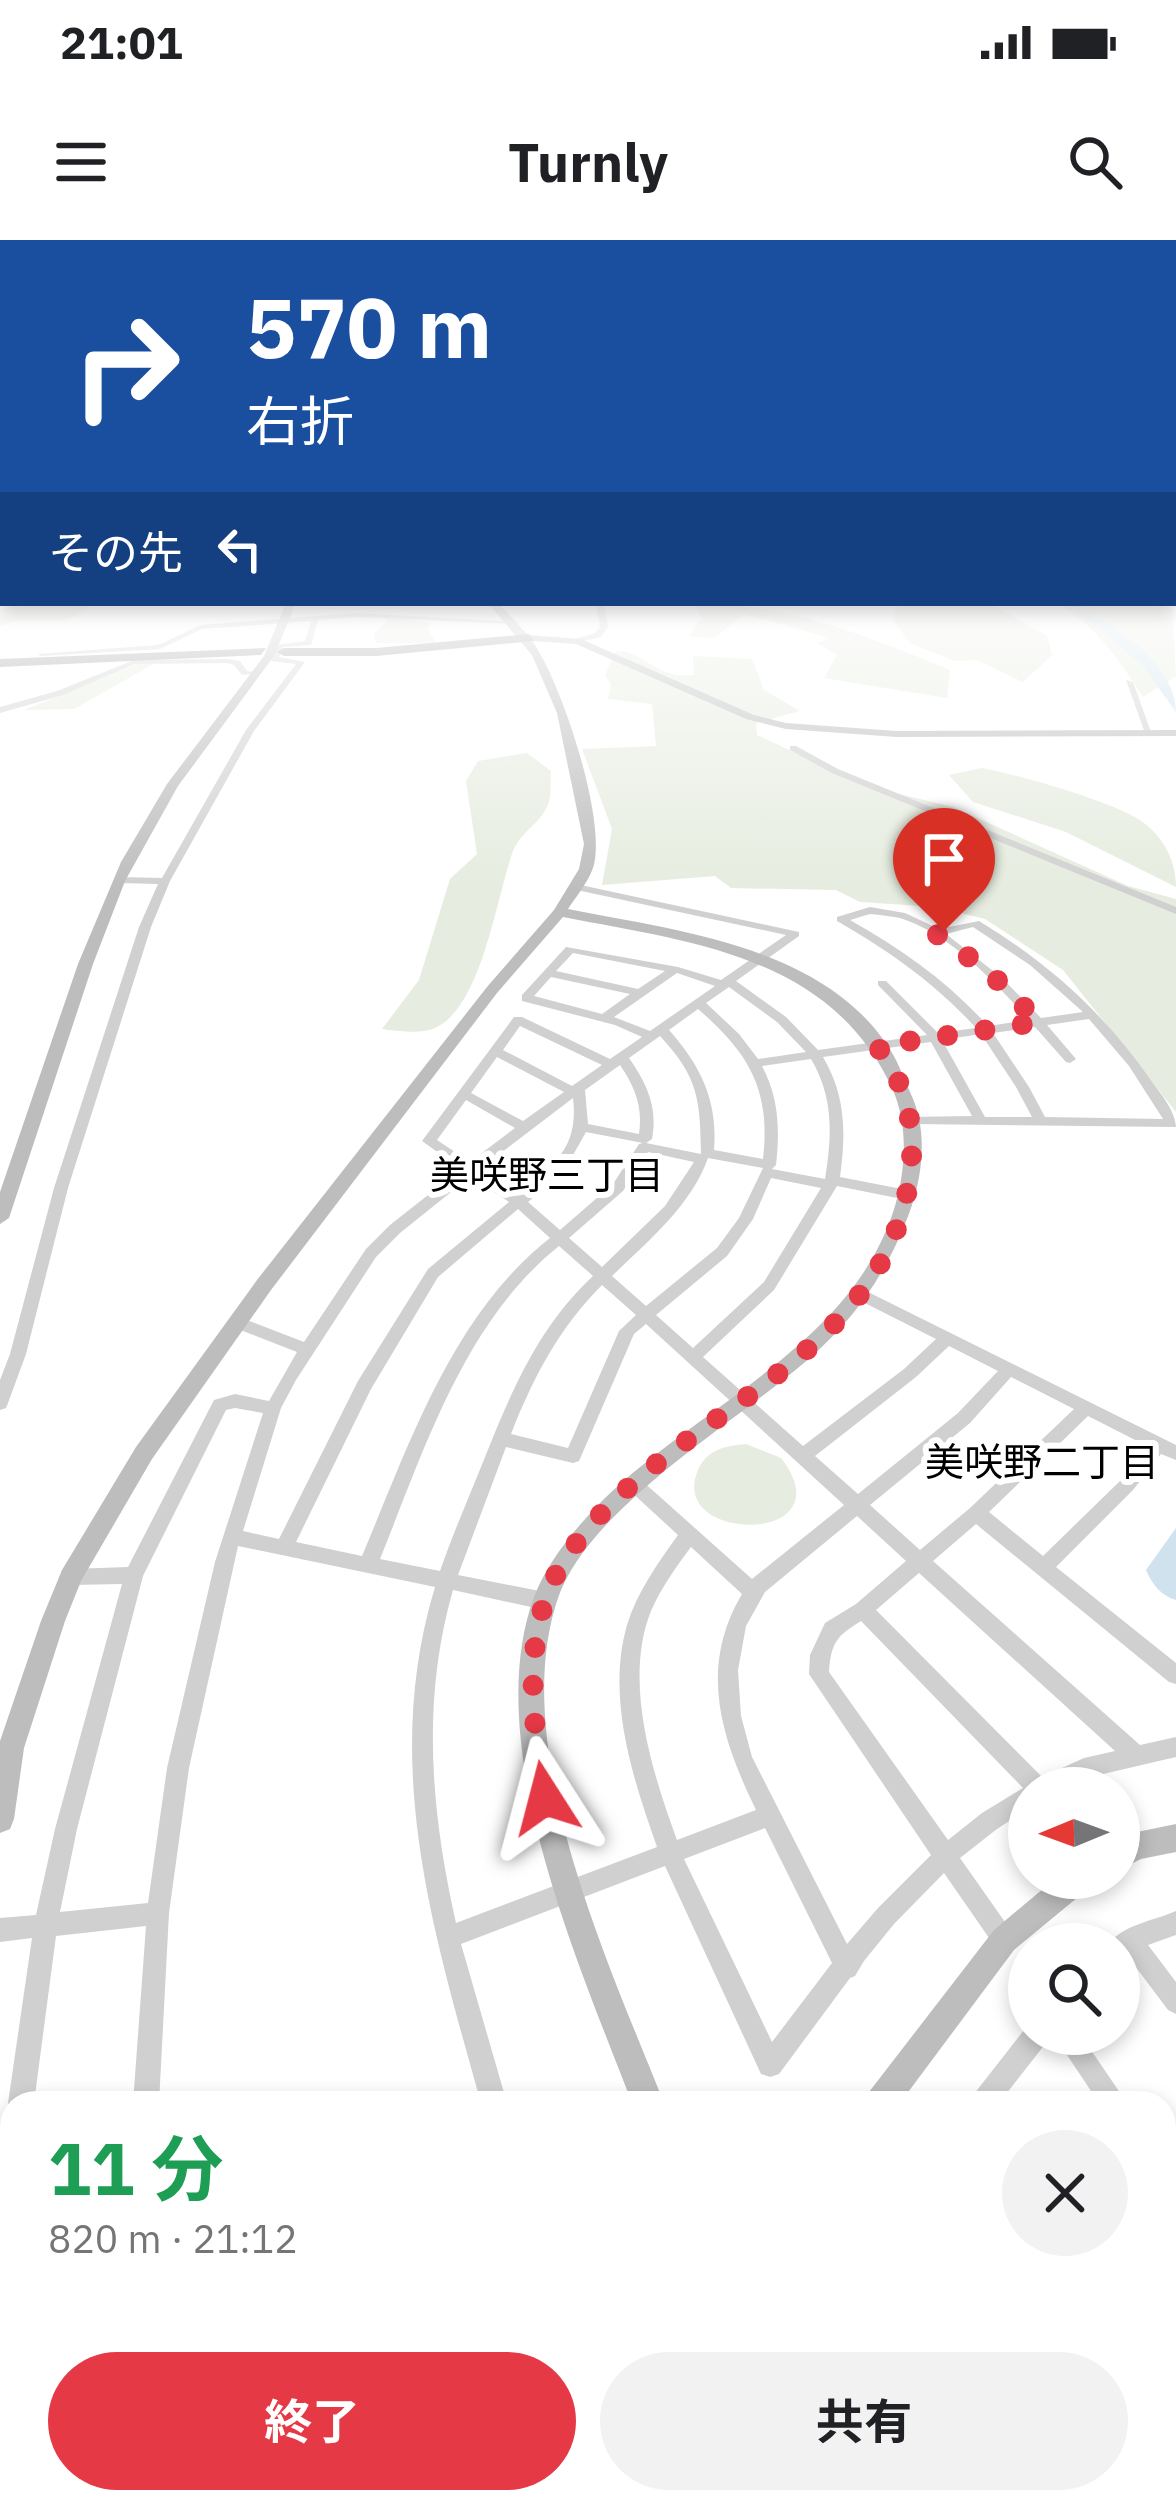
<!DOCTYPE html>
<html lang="ja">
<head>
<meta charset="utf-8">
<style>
	body { margin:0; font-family:"IBM Plex Sans","Noto Sans JP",sans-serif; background:#f2f2f2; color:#202124; height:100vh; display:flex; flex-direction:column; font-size:45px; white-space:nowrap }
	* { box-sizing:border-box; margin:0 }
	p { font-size:39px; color:#757577 }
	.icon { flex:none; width:66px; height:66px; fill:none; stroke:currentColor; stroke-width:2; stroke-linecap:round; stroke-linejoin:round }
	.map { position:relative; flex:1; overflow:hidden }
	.sheet { position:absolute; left:0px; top:1851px; width:1176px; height:423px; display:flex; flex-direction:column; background:#fff; border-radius:36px 36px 0 0; box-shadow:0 6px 18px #0003 }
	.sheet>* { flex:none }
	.top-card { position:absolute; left:0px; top:0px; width:1176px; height:366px; box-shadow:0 6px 18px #0003; background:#1a4fa0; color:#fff; overflow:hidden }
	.needle { width:78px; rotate:269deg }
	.fabs { position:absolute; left:1008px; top:1527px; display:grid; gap:24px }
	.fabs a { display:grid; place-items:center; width:132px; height:132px; border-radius:50%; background:#fff; box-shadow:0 6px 18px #0003; font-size:60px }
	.pin { position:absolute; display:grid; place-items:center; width:102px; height:102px; color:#fff; margin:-123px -51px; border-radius:50% 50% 50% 0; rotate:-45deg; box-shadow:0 0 12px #0007 }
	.pin .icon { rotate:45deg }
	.me { position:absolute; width:132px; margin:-66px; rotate:351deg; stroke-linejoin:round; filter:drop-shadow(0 0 9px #0008) }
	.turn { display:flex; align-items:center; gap:42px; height:252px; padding:0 48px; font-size:54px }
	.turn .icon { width:156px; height:156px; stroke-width:2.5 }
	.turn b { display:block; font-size:84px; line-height:102px }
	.then { display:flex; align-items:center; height:114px; padding:0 48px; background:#0003; gap:24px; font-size:45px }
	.round { display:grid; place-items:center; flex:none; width:126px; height:126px; border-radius:63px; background:#f2f2f2 }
	.head { display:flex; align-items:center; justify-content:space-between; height:204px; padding:0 48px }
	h1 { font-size:72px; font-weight:700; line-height:90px; color:#1e9e55 }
	.cta { display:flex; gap:24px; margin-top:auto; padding:24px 48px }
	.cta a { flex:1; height:138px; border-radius:72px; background:#e63946; color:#fff; font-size:48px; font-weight:700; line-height:138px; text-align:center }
	.cta a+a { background:#f2f2f2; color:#202124 }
	.status { display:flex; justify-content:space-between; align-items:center; height:84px; padding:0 60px; background:#fff; direction:ltr }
	.status svg { height:33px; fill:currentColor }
	header { display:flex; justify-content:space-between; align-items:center; height:156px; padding:0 48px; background:#fff; font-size:54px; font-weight:700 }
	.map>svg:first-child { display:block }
	.green { fill:#e6ecdf }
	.water { fill:#cfe2ee }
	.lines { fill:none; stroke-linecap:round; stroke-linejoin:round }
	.river { fill:#cfe2ee; fill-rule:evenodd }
	.street { fill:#d0d0d0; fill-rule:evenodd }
	.secondary { fill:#bdbdbd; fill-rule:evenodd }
	.highway { fill:#9a9a9a; fill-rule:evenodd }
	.route { stroke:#e63946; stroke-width:21; stroke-dasharray:0 37.8 }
	.labels { text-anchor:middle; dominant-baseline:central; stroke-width:12; stroke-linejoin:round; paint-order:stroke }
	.neighbourhood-label { font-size:39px; fill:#000; stroke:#fff }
</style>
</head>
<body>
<div class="status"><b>21:01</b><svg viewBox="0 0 49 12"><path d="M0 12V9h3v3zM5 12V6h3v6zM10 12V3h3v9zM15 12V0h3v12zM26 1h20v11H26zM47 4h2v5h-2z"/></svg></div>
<header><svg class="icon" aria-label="menu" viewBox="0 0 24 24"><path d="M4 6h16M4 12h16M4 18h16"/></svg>Turnly<svg class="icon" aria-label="search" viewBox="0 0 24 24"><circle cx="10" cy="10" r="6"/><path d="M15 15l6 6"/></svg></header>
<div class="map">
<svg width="1176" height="2273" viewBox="0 0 1176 2273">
	<rect width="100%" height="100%" fill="#fff"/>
	<path class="green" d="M0,361L3,363H94C60,396 32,369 0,387Z
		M693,363C785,363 865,395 950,430L947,458L824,438L837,415L817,403L829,398L745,374L714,398L689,396L702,377Z
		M897,363H990L1047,396L1052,415L1023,442L977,420L955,421L910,403L893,380Z
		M1052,363H1172L1176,436L1143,457C1122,424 1090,376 1052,363Z
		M381,374L431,383L428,389L436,403H376L374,394L387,381Z
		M616,411C648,412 653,439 694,435L693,416L752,419L764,450L800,471L756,483L757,495L866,546L953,567L1128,646L1176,659V872L1063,730L985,679L936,667L860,662L836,650L731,648L715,636L602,645L612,589L582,509L656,506L652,464L608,459L611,445L605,435Z
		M142,422H157L74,469L24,470Z
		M527,513L551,531C550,541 552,558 547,567C539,584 521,592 513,611C497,655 482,765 437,787C421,795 399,791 382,789L419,740L450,639L477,614L466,541L478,521Z
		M982,528C1015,534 1119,563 1144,583C1165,599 1176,622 1176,647L1066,592L973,562L949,535Z
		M746,1204L781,1218C849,1305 666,1305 698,1230C707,1209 726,1206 746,1204Z"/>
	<path class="water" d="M1176,1288V1360C1161,1356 1152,1344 1146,1330Z"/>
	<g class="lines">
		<path class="river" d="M1068,363H1080C1115,388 1176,424 1176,472L1142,425Z"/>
		<path class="street" d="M1173,354L1176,355V359L1173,358Z
			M596,363H604L608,387L601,397L575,403V399L595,393L600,387Z
			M357,373L520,382L516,384L357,377L318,380L311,405L283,407L279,417L305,422L254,491L170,641L151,687L68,948L26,1114L8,1163L6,1168L0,1170V1140L10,1114L54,948L139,687L158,644L119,643L114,640L119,637L162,638L246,490L296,424L271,421L276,405L305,401L311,381L202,389L160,409L41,416L37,414L158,405L200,385Z
			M227,419L240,421L247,431L261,433L242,435L234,425L227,423L135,424L63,455L0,473V467L57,451L134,420Z
			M1126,440L1133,442L1152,495L1145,493Z
			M790,506H796L838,529L1176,667V674L832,533L790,510Z
			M576,644L799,692V696L736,741L786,777L818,810L927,795L878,745V741H886L938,793L976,788C935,743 889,711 837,681V677L870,667L905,673L939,689L979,681C1047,722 1104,773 1150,839C1160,853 1175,870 1176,887L912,884L905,880L907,877L972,876L931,802L823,817C846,856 846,893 840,937L907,950L914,955L907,960L837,946L774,1050L703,1117L803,1206L904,1129L936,1099L855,1058L852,1054L855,1050L860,1048L1176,1205V1220L1161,1214L1133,1250L1056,1327L1176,1423V1444L1169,1442L976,1284L933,1321L1140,1505L1176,1497V1517L1086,1538L1066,1548H1029V1568L997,1589L960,1618L1012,1692L1016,1700L1012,1708L1004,1712L996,1708L944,1633L894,1684L864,1721L855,1736L850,1738L779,1834L770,1837L761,1834L665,1626L461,1704L507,1863H481C433,1691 381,1525 435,1347L238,1306L189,1528L169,1673L159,1863H133L146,1686L56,1696L34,1863H12V1872L8,1863L32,1698L0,1702V1678L36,1675L55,1589L122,1344L71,1345L64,1343L62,1337L64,1331L71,1329L128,1327L214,1160L235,1154L269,1161L297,1112L230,1086L228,1082L230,1078H242L304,1102L366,1009L390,985L461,929L422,901L514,777H522L610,819L642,797L615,785L522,761V755L566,707L678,727L721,740L786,695L572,649L571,647ZM870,674C880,675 891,676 900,678C950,694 994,741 1029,780L988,786C948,742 902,709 850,680ZM973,687L1030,725L1083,772L1041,778L1002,738L946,694ZM573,713L665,731L638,749L556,731ZM677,733L715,746L650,791L614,777ZM551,737L630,754L602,774L534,756ZM729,747L777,782L806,812L758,819L739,794L706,763ZM698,769C749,813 771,850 763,919L714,910C718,861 701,826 669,790ZM1089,779L1129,826L1163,879L1045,877L1029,847L993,793L1035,787L1066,822L1070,823L1076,819L1047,785ZM520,786L602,825L572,846L503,810ZM981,794L1016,847L1032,877H985L942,800ZM660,796C699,838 700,860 701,914L646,903L652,899C658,867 647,844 629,818ZM497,817L564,852L523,881L471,853ZM811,819C834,858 832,896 825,939L772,929L776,925C780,890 779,858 762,826ZM620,825C635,847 643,867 639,894L588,884L585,850ZM573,858C579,909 553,925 518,955L480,929ZM466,860L515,888L470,922L437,900ZM586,892L643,903L639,904L613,944L560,990L528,962L564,931ZM648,912L694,922L665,966L602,1027L569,998L623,951ZM708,918L763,928L739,978L717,1008L646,1066L612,1036C648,1001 691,966 708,918ZM471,936L509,962L428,1029L358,1141L279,1299L243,1291L281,1168L296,1140L376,1017L400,993ZM771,938L821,948L764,1042L693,1108L656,1075L727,1016L753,979ZM518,969L550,998C452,1075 409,1205 362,1316L296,1302L371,1149L438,1037ZM559,1006L593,1036C536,1089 509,1157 481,1227C467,1262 452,1296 440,1331L380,1319C424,1210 464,1082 559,1006ZM602,1045L636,1075L619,1091L568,1208L511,1194C533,1138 559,1088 602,1045ZM646,1084L844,1265L752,1339L640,1239L634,1237L628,1239L625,1244L628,1249L678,1295C658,1323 637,1352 627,1385C606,1458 633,1539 657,1607L456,1683C431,1572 421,1461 453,1350L545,1370L552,1367L555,1361L552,1355L545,1352L458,1335L506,1207L573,1223L579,1221L634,1094ZM949,1106L998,1131L958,1173L858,1254L815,1216L916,1137ZM1011,1137L1074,1169L970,1268L920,1310L870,1265L970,1183ZM235,1168L263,1173L215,1322L167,1528L148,1663L60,1672L77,1589L143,1336L226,1170ZM1088,1176L1147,1206L1121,1240L1043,1316L989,1272ZM857,1276L906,1321L856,1364L825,1383L810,1415L809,1434L931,1615L878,1668L847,1704L752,1517L741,1476L738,1430L746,1386L765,1352ZM691,1307L742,1354C698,1428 721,1498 756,1570L677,1600C652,1532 623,1441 651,1371C661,1348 676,1327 691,1307ZM919,1333L1115,1511L1084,1518L1042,1537L876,1370ZM861,1381L1023,1548L982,1573L948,1600L829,1432C831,1402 837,1396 861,1381ZM765,1588L832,1723L772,1802L684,1619Z
			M1176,1671V1695L1148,1705L1176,1742V1774L1168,1770L1126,1714L1119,1716V1704H1109C1122,1685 1153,1681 1176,1671Z
			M1028,1785L1029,1794H1049L1046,1803L999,1863H970L974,1854Z
			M1053,1794H1080L1127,1863H1099Z
			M12,1912V2014L10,2020L0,2023V1923L3,1916Z
			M1164,1921L1176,1929V1964L1164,1956Z
			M0,2027H12V2055H0Z
			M1164,2123L1176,2130V2170L1164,2163Z
			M661,2262H691L688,2273H658Z
			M783,2262H813L818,2273H788Z
			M935,2262H966L971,2273H940Z
			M1086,2262H1122L1127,2273H1091Z"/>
		<path class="secondary" d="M286,363H296L274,416L178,546L125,641L93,724L9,978L0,984V952L78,724L121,622L167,544L264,416Z
			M488,363H498L528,395L581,399L754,475L786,483L897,491L1176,490V496L897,497L786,489L746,479L576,404L532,401C561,440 608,583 593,628C588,642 576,657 568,669C678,691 826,706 891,811C899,824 904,839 910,852C930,893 922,944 905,984C884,1036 854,1079 812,1116C740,1180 590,1266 558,1358C507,1507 609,1724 664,1863H632C579,1724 480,1504 534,1357C547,1323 571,1294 595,1268C695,1164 868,1102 900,946C906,913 906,879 892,848C831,716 692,702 563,677L497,753L271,1050L152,1219L81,1341L65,1381L24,1508L14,1579L10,1589L0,1593V1501L41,1381L62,1330L136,1207L257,1040L487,747L554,670L579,629L584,604L557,473L532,415Z
			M1176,1584V1612L1141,1619L1119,1630V1600L1137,1592Z
			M1056,1638H1093L1089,1648L1014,1710L900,1863H864L869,1852L994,1690Z
			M12,2247V2262H58L54,2273H0V2249Z
			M229,2262H267V2273H229Z"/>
		<path class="highway" d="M529,394L534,401L376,416H284L277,412L284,408H376Z
			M266,408L261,415L0,427V419Z"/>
	</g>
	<linearGradient id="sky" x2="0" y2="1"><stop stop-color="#9ec6ea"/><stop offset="0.51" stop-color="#fff"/><stop offset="1" stop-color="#fff" stop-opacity="0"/></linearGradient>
	<rect width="1176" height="652" fill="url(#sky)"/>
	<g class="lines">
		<path class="route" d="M545,1558C533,1486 520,1393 561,1326C653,1174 885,1131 910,934C916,887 907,844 877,806L1039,782L987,730L935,693L944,691"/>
	</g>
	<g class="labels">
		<g class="neighbourhood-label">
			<text x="547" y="934">美咲野三丁目</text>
			<text x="1042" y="1221">美咲野二丁目</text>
		</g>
	</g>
</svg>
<div class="fabs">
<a><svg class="needle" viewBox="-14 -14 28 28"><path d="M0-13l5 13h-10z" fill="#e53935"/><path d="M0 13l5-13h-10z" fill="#757577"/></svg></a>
<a><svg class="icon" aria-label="search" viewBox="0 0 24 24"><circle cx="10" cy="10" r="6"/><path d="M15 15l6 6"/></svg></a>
</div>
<div class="pin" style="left:944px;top:691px;background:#d93025"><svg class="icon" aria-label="arrive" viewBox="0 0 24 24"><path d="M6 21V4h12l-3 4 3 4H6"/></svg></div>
<svg class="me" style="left:545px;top:1558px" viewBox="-20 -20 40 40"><path d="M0-17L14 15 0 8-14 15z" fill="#e63946" stroke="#fff" stroke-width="4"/></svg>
<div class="top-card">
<div class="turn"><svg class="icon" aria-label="right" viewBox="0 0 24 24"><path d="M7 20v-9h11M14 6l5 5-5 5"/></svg><div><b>570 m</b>右折</div></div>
<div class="then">その先<svg class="icon" aria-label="left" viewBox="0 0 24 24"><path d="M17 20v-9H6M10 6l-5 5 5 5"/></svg></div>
</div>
<section class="sheet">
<div class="head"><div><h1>11 分</h1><p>820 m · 21:12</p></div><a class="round"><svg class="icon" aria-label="close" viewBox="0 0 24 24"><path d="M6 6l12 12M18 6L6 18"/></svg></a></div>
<div class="cta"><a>終了</a><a>共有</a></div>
</section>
</div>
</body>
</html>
